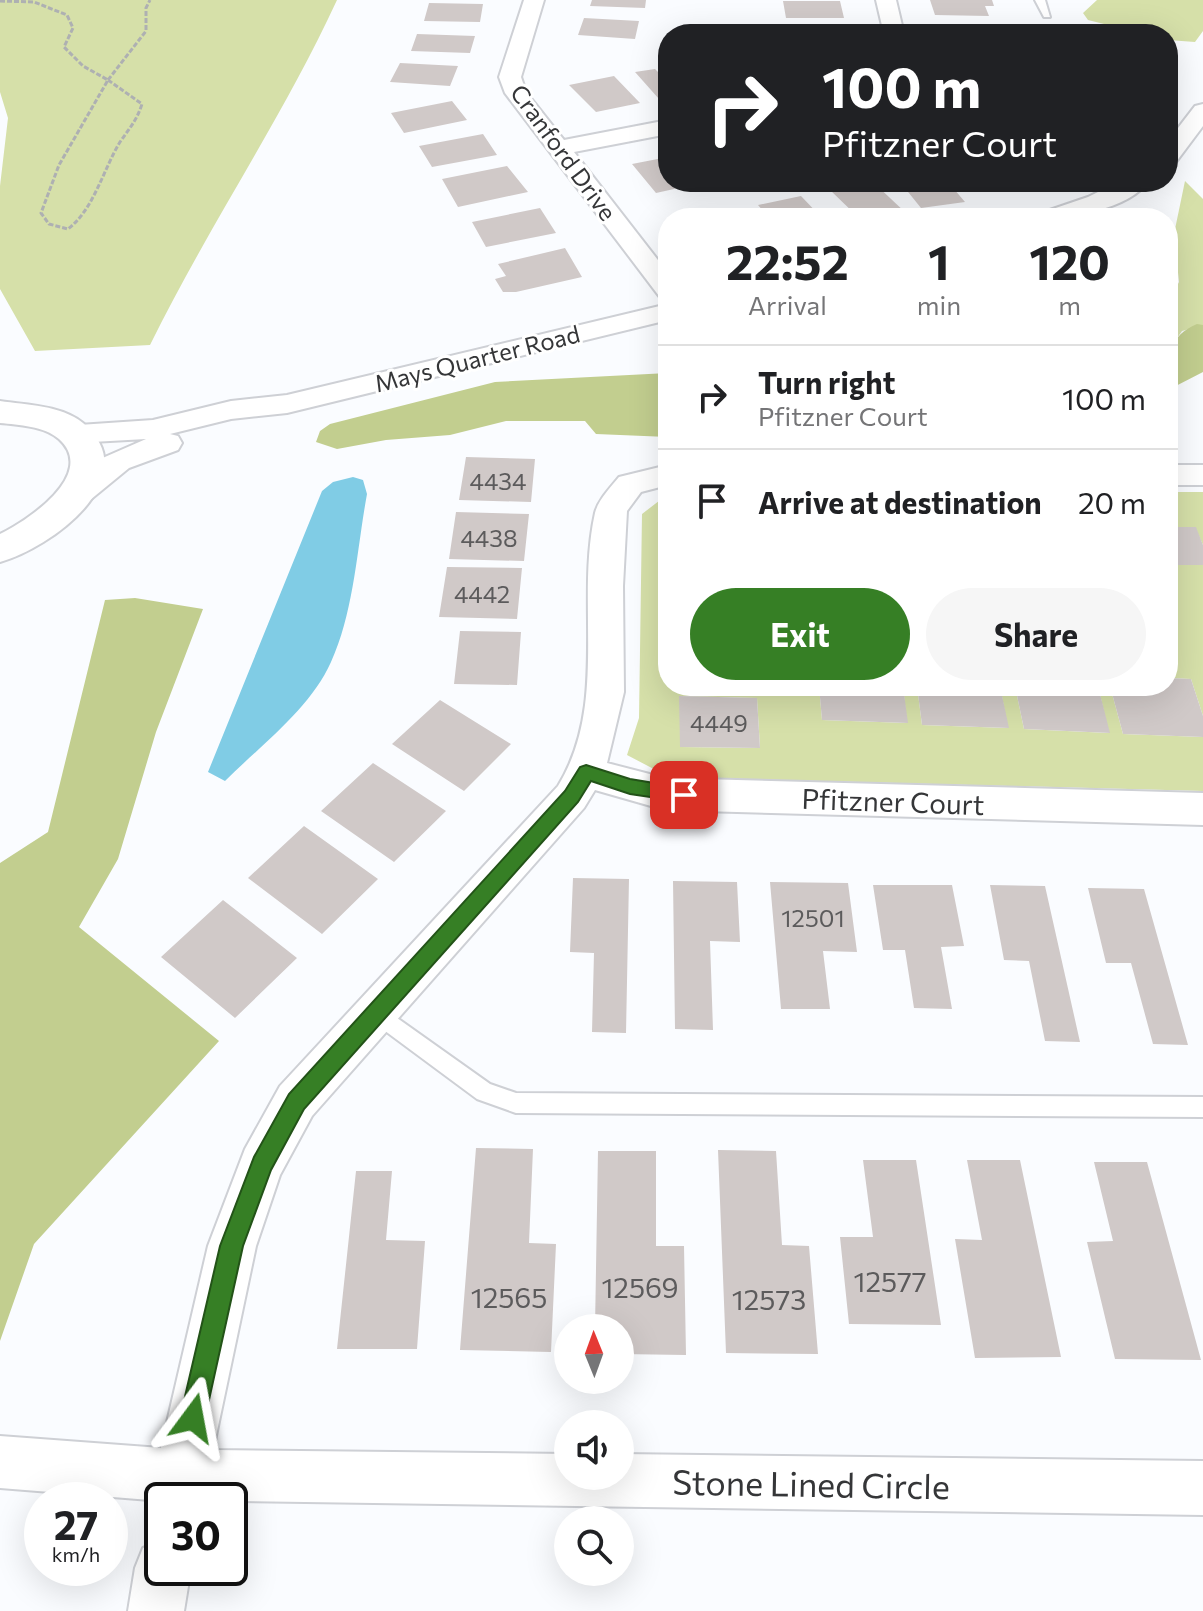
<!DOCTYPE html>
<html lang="en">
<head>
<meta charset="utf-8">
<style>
	body { margin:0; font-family:Commissioner,sans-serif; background:#f6f6f6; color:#202124; height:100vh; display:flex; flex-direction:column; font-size:30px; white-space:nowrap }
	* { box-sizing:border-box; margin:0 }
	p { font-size:26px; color:#757577 }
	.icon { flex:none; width:44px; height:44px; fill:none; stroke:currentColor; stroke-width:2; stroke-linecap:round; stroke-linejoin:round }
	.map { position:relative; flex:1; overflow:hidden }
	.sheet { position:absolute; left:658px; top:208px; width:520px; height:488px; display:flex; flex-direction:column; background:#fff; border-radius:32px; box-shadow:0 8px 32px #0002 }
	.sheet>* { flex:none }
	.top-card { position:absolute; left:658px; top:24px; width:520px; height:168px; border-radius:32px; box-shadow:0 8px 32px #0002; background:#202124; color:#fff; overflow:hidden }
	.needle { width:52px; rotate:359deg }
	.controls { position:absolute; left:554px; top:1314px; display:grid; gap:16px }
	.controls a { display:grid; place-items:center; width:80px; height:80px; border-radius:50%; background:#fff; box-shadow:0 8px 32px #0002; font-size:40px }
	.speed { position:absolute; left:24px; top:1482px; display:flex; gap:16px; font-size:40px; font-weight:700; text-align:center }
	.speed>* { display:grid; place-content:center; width:104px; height:104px; border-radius:50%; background:#fff; box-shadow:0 8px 32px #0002; line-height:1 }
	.speed small { font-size:20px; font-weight:400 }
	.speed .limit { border:4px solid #111; border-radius:12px; background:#fff; color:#111 }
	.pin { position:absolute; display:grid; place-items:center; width:68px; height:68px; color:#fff; margin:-34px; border-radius:16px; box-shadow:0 4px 12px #0006 }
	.me { position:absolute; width:88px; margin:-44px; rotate:13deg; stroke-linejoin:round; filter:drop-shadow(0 0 6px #0008) }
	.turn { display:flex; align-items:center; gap:28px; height:168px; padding:0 32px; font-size:36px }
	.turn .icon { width:104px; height:104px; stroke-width:2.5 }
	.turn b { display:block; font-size:56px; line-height:68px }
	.eta { display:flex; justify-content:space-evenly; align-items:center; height:136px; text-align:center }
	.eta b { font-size:48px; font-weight:700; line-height:56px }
	.button { display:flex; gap:16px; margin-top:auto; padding:16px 32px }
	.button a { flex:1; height:92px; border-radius:48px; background:#367f25; color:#fff; font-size:32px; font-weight:700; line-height:92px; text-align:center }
	.button a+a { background:#f6f6f6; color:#202124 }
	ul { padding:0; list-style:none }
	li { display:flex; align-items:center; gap:24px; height:104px; padding:0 32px; border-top:2px solid #e0e0e0 }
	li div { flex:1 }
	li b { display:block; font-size:30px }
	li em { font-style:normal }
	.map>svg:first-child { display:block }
	.green { fill:#d6e0a9; fill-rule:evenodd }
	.forest { fill:#c2ce8f }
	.water { fill:#80cce5 }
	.building { fill:#d0c9c8 }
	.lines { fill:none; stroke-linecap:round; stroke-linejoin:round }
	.lane-casing { stroke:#ced0d5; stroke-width:4 }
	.street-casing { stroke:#ced0d5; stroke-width:4 }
	.secondary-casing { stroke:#ced0d5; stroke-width:4 }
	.path { stroke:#aeb0b2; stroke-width:3; stroke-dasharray:5 2; stroke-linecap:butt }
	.lane { fill:#fff; fill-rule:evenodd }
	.street { fill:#fff; fill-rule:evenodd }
	.secondary { fill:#fff; fill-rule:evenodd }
	.route { fill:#367f25; stroke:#235318; stroke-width:2 }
	.labels { text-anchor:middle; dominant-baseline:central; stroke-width:6; stroke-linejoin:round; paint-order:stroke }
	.far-street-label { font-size:24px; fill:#353638; stroke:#fff }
	.number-label { font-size:24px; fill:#5c5b5c }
	.street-label { font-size:28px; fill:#353638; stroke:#fff }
	.near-number-label { font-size:28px; fill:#5c5b5c }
	.near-street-label { font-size:34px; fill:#353638; stroke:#fff }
</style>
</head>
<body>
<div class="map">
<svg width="1203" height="1611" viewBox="0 0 1203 1611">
	<rect width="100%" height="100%" fill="#fafcff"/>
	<path class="green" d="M0,0H337C282,119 208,227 150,345L35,351L0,289V186L8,118L0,92Z
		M1097,0H1203V31L1195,42L1168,40V34H1144L1088,20L1083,13Z
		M1185,181L1203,199V325L1182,331L1168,351V303L1179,282L1174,234Z
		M1168,492H1203V545L1195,527H1168Z
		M668,494V686H819L822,720L907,723L903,686H917L922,725L1008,728L1000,686H1015L1024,729L1109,733L1098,686H1110L1123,734L1203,737V791L669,777L627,755L639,718L642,514ZM680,696L757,698L760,748L680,747Z
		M1168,565H1203V716L1191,679L1168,678Z"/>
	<path class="forest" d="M1197,324L1203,325V372L1168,390C1168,360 1166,337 1197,324Z
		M668,373V437L596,434L585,421H506L450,435L386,440L337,449L316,442L320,431L330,424L495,382Z
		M135,598L203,609L156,732L118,859L79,927L219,1041L34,1244L0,1341V863L48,832L105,600Z"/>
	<path class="water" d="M353,477L363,480L367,494C357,548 354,612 331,662C310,709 261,745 225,781L208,772L322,491L333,482Z"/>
	<path class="building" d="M592,0H646L645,8L590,6Z
		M930,0H992L994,6H985L989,16L935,15Z
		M783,1H840L844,18H786Z
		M429,3L483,4L480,22L424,21Z
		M584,18L639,21L635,39L578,35Z
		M938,26H999L1003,34H941Z
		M417,34L475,36L470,53L411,51Z
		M400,63L458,66L450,86L390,82Z
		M655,69L659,73L668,72V97L659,99L635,72Z
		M614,76L640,103L596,112L569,85Z
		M452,101L467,120L404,133L391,113Z
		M483,134L497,155L432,167L419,146Z
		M668,157V182L701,183L656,193L632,164Z
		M507,166L528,192L458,207L442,179Z
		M863,182H873L907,214L859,218L830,190Z
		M900,182H948L965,202L921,208Z
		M991,182H1030V183L1004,191Z
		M801,196L822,218H769L758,205Z
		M540,208L556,233L486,247L472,222Z
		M565,248L582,277L516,292H503L495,279L506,276L498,264Z
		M466,457L535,459L531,502L459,500Z
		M456,512L529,514L524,561L449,559Z
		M1168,527H1196L1203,545V565H1168Z
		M447,567L522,568L517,619L439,617Z
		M460,631L521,632L517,685L454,684Z
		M1168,678L1191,679L1203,716V737L1123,734L1110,686H1168Z
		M819,686H903L908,723L822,720Z
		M917,686H1000L1009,728L922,725Z
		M1015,686H1098L1110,733L1024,729Z
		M679,696L757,698L760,748L680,747Z
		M440,700L511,744L464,791L392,744Z
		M373,763L446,811L394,862L321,811Z
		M304,826L378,879L322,934L248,878Z
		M573,878L629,879L626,1033L592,1032L594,953L570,952Z
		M673,881L737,882L740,942L710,941L713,1030L675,1029Z
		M770,882L848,883L857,952L823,951L830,1009H781Z
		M873,885H952L964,946L941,947L952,1009L914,1008L905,950H883Z
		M990,885L1045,886L1080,1042L1045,1041L1029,961L1004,960Z
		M1088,888L1144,889L1188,1045L1153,1044L1131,963H1106Z
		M223,900L297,958L235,1018L161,957Z
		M476,1148L533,1149L529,1243L556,1244L551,1352L460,1350Z
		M718,1150L776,1151L782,1245L809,1246L818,1354L726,1353Z
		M598,1151H656V1246H684L686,1355L620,1354V1328H595Z
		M863,1160H916L941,1325L849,1324L840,1237H873Z
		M967,1160H1020L1061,1357L975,1358L955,1239L982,1240Z
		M1094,1162H1147L1201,1360L1115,1359L1087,1242L1113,1241Z
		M356,1171H392L386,1240L425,1241L417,1349H337Z"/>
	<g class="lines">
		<g class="lane-casing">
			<path id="lane" d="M1035,0H1045L1050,17H1044Z
				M376,1003L490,1084L516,1093L1203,1097V1117L516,1113L477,1099L369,1019L366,1012L369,1005Z"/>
		</g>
		<g class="street-casing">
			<path id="street" d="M524,0H544L521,77L526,92L564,140L668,120V134L574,152L668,273V298L659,296L505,93L499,77Z
				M876,0H896L904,34H884Z
				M1203,104V126L1176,162L1168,164V141L1195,106Z
				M1118,182H1148C1127,210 1070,218 1038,218L1041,213L1088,197Z
				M668,304V320L287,413L231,419L170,434L178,436L182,443L178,450L129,468L90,500L79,503L68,500L64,493L98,460L146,439L74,443L64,440L59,433L64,426L153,420L231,401L287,395Z
				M668,465V485L641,492L627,511L623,586L624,692L607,763L665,778L1203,793V825L665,810L595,790L584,808L312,1116L280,1175L256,1246L213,1450L568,1454V1476H620V1454L1203,1461V1515L162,1500V1520L157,1518L150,1500L0,1488V1436L161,1448L208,1246L245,1149L280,1086L558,786C609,703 575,603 595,513C598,500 611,487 619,477Z
				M1168,465H1203V485H1168Z
				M162,1541V1568H191L184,1611H128L135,1568L143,1548Z"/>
		</g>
		<g class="secondary-casing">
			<path id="secondary" d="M0,401C26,405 61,405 83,423C148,478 50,548 0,562V534C27,521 98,474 59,439C44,426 19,425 0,423Z"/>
		</g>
		<path class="path" d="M0,1L34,2L67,15L73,28L64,47L83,66L108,80
			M108,80L142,104C137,120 129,129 120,142C103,170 94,209 68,229L49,224L41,213L59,165Z
			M108,80L146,31V8L150,0"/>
		<use href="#lane" class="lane"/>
		<use href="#street" class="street"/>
		<use href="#secondary" class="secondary"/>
	</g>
	<path class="route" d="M586,765L630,779L684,788L693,795L684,802L630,794L591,781L578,802L304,1109L271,1170L243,1246L205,1418L202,1427L193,1431L184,1427L180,1418L220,1246L254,1157L289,1094L565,791L580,767Z"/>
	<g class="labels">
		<g class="far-street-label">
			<text transform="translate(564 152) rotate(54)">Cranford Drive</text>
			<text transform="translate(477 358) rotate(-14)">Mays Quarter Road</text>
		</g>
		<g class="number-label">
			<text x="498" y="480">4434</text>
			<text x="489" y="537">4438</text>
			<text x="482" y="593">4442</text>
			<text x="719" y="722">4449</text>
			<text x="813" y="917">12501</text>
		</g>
		<g class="street-label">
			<text transform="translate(893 801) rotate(2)">Pfitzner Court</text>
		</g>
		<g class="near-number-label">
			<text x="890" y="1281">12577</text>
			<text x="640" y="1287">12569</text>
			<text x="509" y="1297">12565</text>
			<text x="769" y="1299">12573</text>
		</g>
		<g class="near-street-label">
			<text transform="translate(811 1483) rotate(1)">Stone Lined Circle</text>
		</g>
	</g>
</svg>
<div class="controls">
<a><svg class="needle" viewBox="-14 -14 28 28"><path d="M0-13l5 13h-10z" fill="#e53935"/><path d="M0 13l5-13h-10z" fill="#757577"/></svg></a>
<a><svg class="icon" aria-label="sound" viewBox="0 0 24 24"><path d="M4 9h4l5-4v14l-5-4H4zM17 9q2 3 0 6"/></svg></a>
<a><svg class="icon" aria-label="search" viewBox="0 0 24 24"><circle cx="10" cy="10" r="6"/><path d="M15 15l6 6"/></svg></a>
</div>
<div class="speed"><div>27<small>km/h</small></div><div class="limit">30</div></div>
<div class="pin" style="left:684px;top:795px;background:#d93025"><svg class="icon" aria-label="arrive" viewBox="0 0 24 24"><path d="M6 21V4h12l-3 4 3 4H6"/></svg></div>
<svg class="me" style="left:193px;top:1418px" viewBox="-20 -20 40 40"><path d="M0-17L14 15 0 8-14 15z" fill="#367f25" stroke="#fff" stroke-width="4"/></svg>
<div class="top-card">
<div class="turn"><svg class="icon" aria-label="right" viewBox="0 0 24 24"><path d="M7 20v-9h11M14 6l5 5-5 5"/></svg><div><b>100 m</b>Pfitzner Court</div></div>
</div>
<section class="sheet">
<div class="eta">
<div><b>22:52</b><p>Arrival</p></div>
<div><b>1</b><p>min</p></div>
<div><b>120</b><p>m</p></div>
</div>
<ul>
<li><svg class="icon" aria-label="right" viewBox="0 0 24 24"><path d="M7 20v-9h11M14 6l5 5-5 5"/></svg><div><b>Turn right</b><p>Pfitzner Court</p></div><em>100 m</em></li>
<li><svg class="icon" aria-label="arrive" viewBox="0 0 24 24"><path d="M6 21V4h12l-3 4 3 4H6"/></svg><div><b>Arrive at destination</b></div><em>20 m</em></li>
</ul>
<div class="button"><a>Exit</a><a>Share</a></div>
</section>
</div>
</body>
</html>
